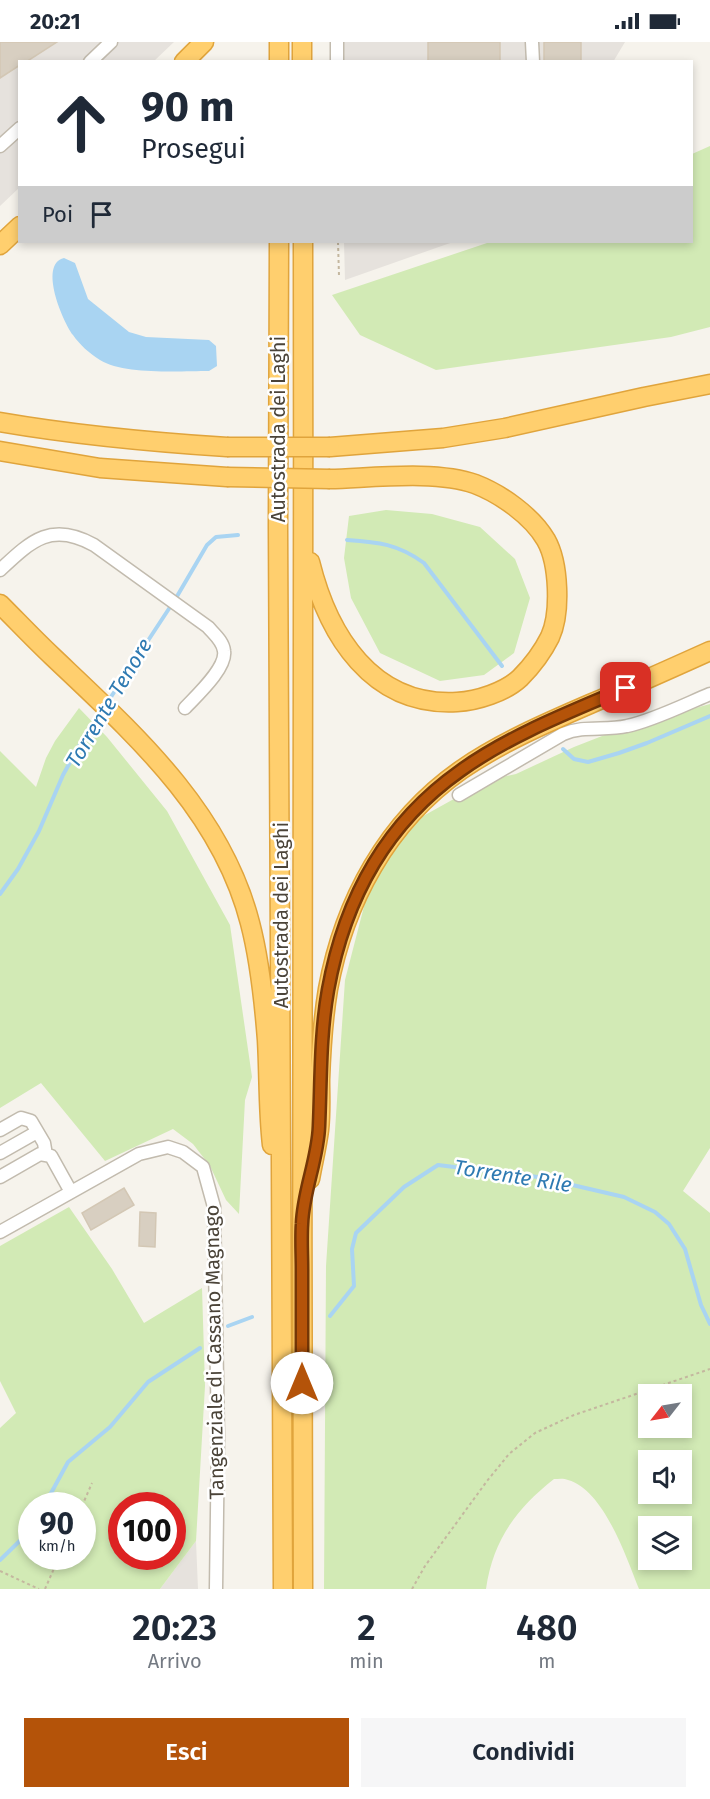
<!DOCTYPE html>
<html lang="it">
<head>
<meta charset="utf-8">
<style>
	body { margin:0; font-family:"Fira Sans",sans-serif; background:#f6f6f7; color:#1f2937; height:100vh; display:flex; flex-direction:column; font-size:22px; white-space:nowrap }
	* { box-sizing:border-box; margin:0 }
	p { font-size:20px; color:#747a83 }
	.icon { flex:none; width:33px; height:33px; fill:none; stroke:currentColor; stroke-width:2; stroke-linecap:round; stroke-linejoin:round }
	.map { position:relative; height:1547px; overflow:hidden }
	.sheet { display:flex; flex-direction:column; background:#fff; flex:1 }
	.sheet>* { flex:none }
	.banner { position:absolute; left:18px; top:18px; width:675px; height:183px; border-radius:0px; box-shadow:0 3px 9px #0003; background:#fff; color:#1f2937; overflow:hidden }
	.needle { width:39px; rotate:239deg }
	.fabs { position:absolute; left:638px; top:1342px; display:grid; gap:12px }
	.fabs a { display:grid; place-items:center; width:54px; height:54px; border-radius:0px; background:#fff; box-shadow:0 3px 9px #0003; font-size:30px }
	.speed { position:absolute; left:18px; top:1450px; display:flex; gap:12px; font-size:30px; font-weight:700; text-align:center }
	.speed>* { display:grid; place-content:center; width:78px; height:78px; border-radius:50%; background:#fff; box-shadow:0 3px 9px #0003; line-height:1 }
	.speed small { font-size:15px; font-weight:400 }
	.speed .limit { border:9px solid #d22; background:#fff; color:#111 }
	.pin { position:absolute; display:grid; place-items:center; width:51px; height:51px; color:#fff; margin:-26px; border-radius:12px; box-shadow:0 3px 9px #0006 }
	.me { position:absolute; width:66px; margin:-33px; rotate:0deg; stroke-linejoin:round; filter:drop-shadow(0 0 4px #0008) }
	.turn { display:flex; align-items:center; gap:21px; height:126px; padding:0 24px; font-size:27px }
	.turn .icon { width:78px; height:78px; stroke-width:2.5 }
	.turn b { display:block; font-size:42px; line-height:51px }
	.then { display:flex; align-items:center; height:57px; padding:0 24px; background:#0003; gap:12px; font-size:22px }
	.eta { display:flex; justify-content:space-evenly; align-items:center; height:102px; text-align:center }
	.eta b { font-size:36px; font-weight:600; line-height:42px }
	.button { display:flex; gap:12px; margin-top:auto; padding:12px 24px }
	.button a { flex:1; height:69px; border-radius:0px; background:#b45309; color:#fff; font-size:24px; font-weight:600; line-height:69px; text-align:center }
	.button a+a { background:#f6f6f7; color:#1f2937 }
	.status { display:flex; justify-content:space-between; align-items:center; height:42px; padding:0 30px; background:#fff; direction:ltr }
	.status svg { height:16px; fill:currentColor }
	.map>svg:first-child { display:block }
	.industrial { fill:#e6e2dd }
	.green { fill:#d2eab5; fill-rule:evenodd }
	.water { fill:#a9d4f2 }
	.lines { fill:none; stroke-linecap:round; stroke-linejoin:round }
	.stream { stroke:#a9d4f2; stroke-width:4 }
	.building { fill:#d8cfc1; stroke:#d3c7b4; stroke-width:1.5 }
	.minor-casing { stroke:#c2bbae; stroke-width:15 }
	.highway-casing { stroke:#e0a43c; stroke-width:21 }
	.path { stroke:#c4b79f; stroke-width:2; stroke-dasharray:3 3; stroke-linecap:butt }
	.minor { stroke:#fff; stroke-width:12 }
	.highway { stroke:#ffcf6e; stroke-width:18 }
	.highway-bridge-casing { stroke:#e0a43c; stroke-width:21; stroke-linecap:butt }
	.highway-bridge { stroke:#ffcf6e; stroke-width:18 }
	.route-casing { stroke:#753606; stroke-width:15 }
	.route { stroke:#b45309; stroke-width:10 }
	.labels { text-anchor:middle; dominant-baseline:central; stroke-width:5; stroke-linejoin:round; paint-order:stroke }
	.street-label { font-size:20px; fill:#4b4439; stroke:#fff }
	.water-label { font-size:21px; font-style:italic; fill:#2e7ab2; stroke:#fff }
</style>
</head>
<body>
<div class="status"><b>20:21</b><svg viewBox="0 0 49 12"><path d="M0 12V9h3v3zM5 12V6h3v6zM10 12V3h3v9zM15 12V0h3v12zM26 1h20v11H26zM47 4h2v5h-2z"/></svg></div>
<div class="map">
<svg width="710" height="1547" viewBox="0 0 710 1547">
	<rect width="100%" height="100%" fill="#f6f3ec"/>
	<path class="industrial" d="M0,0H174L154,19L20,20L19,146L0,164Z
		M340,0H625L613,20L340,19Z
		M344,200H453L345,238Z
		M196,1499L198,1547H160Z"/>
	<path class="green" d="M710,104V285L671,295L436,328L360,293L332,253L490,200H692V112Z
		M386,468L432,472L480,485L515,517L530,556L514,611L484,633L440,639L380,611L351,556L344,516L349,474Z
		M710,662V1106L683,1149L710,1171V1547H639C626,1515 604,1448 568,1438C564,1436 558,1437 554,1437C516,1467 493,1498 486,1547H324L326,1224L345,938L369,845L416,778L488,738L516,732L574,705L620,687ZM648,1353H681V1386H648ZM648,1419H681V1452H648ZM648,1485H681V1518H648Z
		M79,666L107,695L167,769L230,883L252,1035L245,1058L239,1172L226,1158L210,1124L193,1102L173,1087L105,1119L41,1041L0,1066V709L36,745L46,716L55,699Z
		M69,1165L112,1227L144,1281L202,1246L205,1344L196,1499L160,1547H0V1386L16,1371L0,1339V1204ZM32,1464H82V1515H32ZM122,1464H172V1515H122Z"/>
	<path class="water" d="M64,216L75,221L88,257L129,290L146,295L209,298L216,304L217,324L209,329C180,329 124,333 100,318C90,312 79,302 73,293C63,280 38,222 64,216Z"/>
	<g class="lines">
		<path class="stream" d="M347,498C378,500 398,502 424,521L502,624
			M107,661L176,556L207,503L216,495L238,493
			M563,707L574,717L588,720L619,711L647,701L710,674
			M0,852L18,827L39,789L63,733L79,704L102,669
			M330,1274L354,1244L352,1207L356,1191L404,1145L438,1123L538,1135L624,1155L655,1170L669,1182L685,1207L701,1263L710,1282
			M228,1284L252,1275
			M44,1464L68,1420L110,1385L148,1340L200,1306
			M0,1518L32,1487"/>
	</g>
	<path class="building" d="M0,0H57L26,20H20V23L0,36Z
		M428,0H500V20H428Z
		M544,0H581V20H544Z
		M124,1146L134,1163L91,1188L82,1171Z
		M140,1170L156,1171L155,1205L139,1204Z"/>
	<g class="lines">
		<g class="minor-casing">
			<path id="minor" d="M337,0V20
				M532,0L533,20
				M90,20L111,0
				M0,104L20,86
				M0,528C31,499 51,479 94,503L208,585C214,592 223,599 224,609C227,626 196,654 185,666
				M459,753L563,692C584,683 605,689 627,684C652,679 686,662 710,652
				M0,1088L21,1076L31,1079L44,1101L46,1113
				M0,1111L37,1090
				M0,1135L40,1112L51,1114L71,1150
				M0,1190L139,1112L168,1105L183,1110L203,1125L214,1165L218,1395L216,1547"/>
		</g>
		<g class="highway-casing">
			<path id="highway" d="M279,0V20
				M302,0V20
				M184,20L204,0
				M279,200L278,484L283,1547
				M303,200C304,649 301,1098 303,1547
				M0,203L20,184
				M0,380C75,393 151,400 227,405
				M330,405L443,396L505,386L644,355L710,342
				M0,409L100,426L227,435
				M310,520C328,593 372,665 457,660C477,659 505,650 520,636C531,625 543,609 550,595C561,571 559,521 546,498C532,474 501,452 475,442C437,428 371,436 330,437
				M0,562C17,579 34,597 52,614C133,691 221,768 250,881C260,919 264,959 267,998C269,1033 268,1068 272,1103
				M310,1137C313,1120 317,1104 319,1088C321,1071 320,1054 320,1038C321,1008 323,977 328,947C344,860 387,780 461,728C500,701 546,681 590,662C630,645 670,627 710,609"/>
		</g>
		<path class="path" d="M338,200L339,234
			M82,1464L92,1441
			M0,1529L39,1547
			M45,1547L59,1515
			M412,1547L425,1524L487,1439L509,1412L535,1391L574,1373L710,1327"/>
		<use href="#minor" class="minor"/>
		<use href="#highway" class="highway"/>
		<g class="highway-bridge-casing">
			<path id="highway-bridge" d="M227,405H330
				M227,435L330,437"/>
		</g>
		<use href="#highway-bridge" class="highway-bridge"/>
	</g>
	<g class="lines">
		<g class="route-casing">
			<path id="route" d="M302,1341C302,1303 302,1265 302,1227C302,1212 301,1197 302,1182C303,1149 318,1117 319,1084C321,1038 320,993 328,948C344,859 385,782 460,729C510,693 570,670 626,646"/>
		</g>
		<use href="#route" class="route"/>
	</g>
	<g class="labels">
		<g class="street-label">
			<text transform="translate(278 387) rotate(-90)">Autostrada dei Laghi</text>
			<text transform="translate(281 873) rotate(-90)">Autostrada dei Laghi</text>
			<text transform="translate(214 1310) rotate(-91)">Tangenziale di Cassano Magnago</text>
		</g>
		<g class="water-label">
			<text transform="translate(109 661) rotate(-59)">Torrente Tenore</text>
			<text transform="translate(513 1134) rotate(9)">Torrente Rile</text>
		</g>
	</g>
</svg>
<div class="fabs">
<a><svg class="needle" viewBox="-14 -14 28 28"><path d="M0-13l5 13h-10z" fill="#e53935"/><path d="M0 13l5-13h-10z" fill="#747a83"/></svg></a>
<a><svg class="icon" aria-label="sound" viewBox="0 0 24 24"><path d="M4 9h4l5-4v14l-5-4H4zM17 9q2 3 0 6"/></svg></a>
<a><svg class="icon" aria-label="layers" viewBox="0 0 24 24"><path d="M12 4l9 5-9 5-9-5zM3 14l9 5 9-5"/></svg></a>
</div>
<div class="speed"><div>90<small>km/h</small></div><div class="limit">100</div></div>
<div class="pin" style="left:626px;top:646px;background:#d93025"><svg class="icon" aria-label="arrive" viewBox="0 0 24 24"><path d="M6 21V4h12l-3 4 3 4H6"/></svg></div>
<svg class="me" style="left:302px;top:1341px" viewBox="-20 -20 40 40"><circle r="19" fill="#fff"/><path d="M0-13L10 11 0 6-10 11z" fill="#b45309"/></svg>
<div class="banner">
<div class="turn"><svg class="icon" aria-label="ahead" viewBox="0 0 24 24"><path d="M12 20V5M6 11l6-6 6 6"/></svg><div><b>90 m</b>Prosegui</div></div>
<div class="then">Poi<svg class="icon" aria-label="arrive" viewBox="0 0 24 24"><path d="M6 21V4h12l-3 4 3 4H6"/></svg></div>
</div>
</div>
<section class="sheet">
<div class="eta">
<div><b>20:23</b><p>Arrivo</p></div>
<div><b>2</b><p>min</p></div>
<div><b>480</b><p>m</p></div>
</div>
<div class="button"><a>Esci</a><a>Condividi</a></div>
</section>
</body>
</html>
